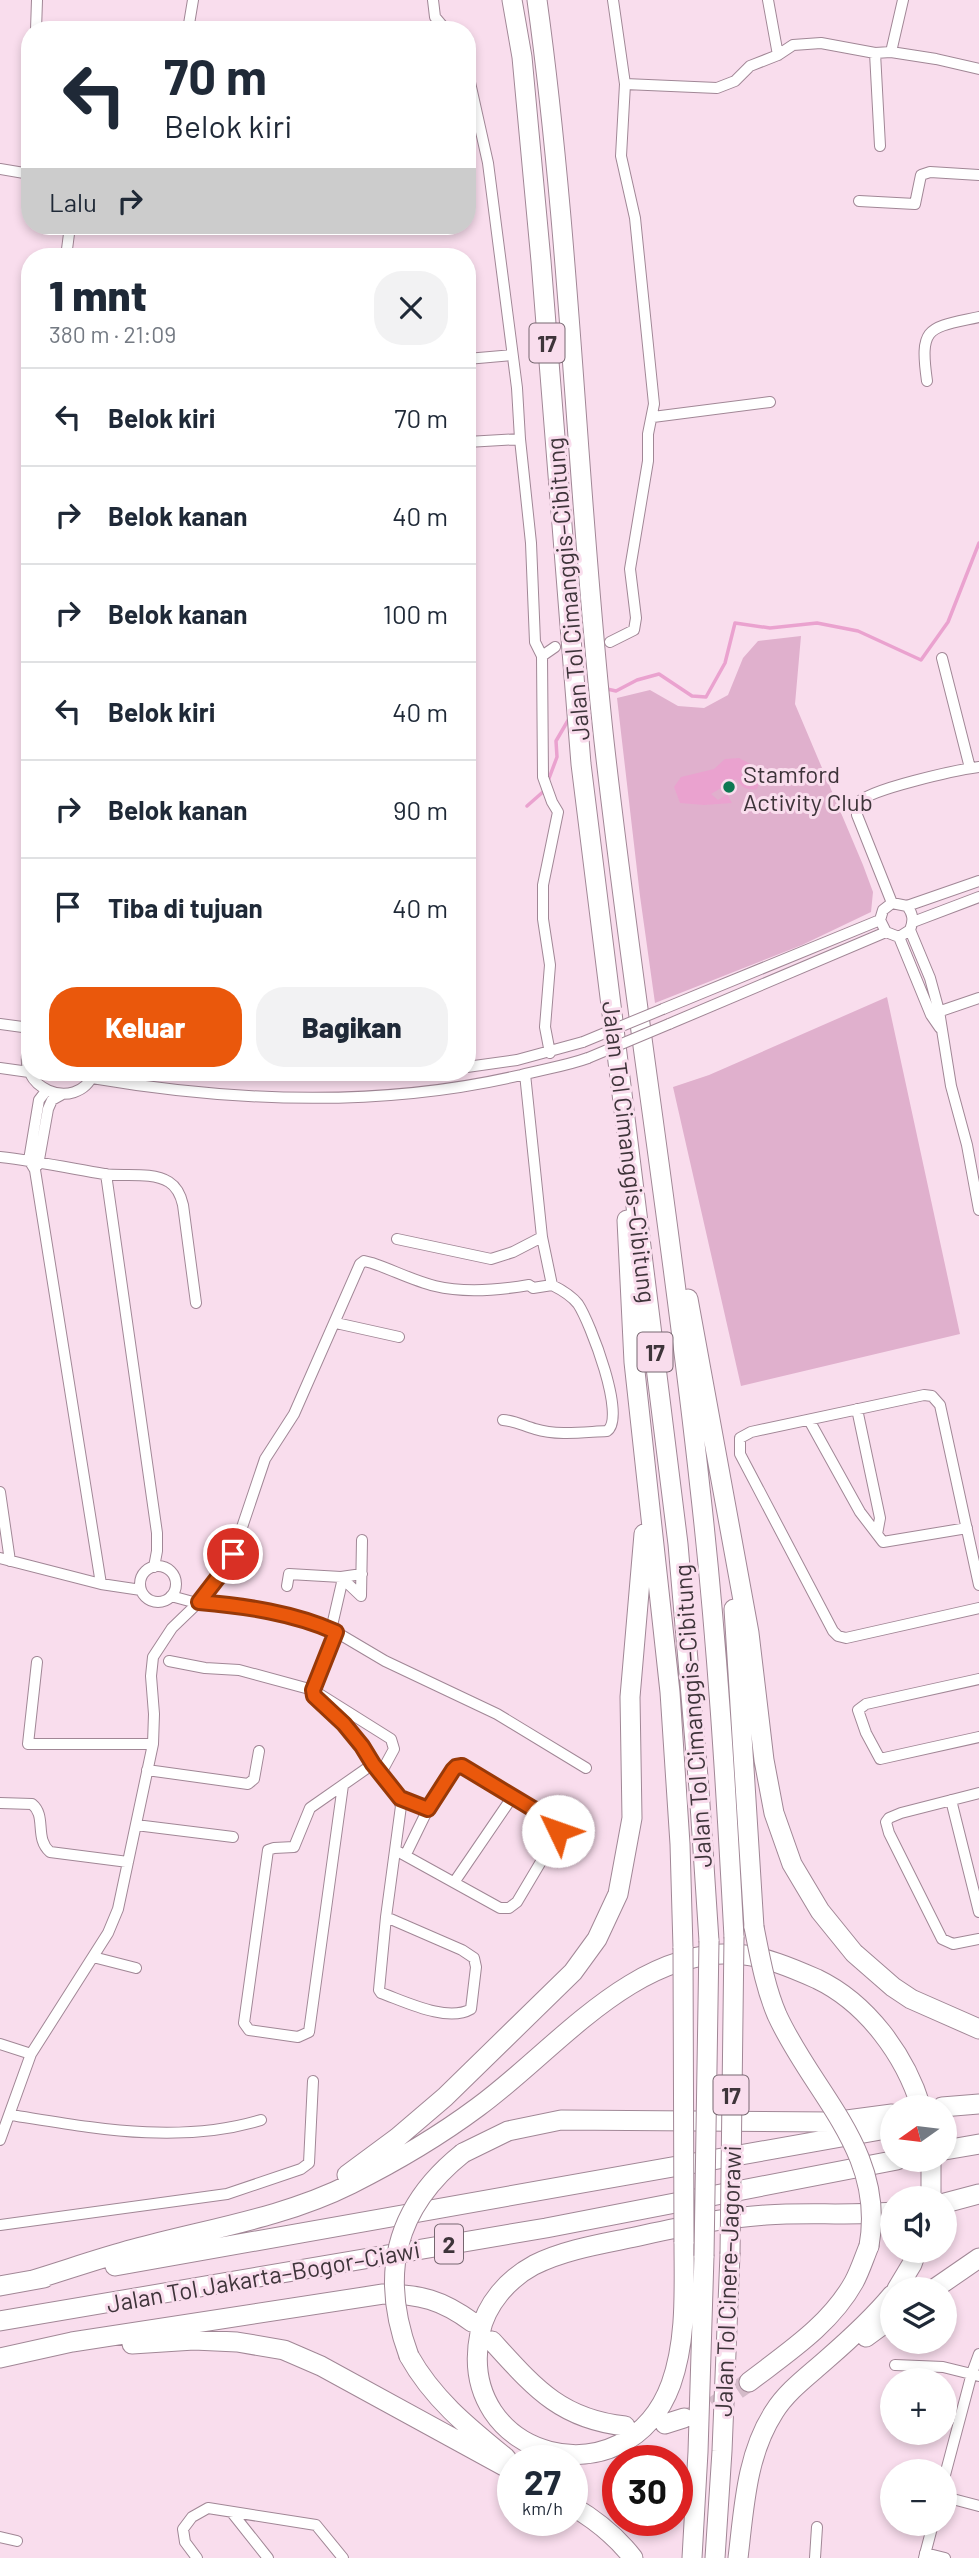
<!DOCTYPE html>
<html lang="id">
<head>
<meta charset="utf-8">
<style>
	body { margin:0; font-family:Barlow,sans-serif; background:#f2f2f3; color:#1f2937; height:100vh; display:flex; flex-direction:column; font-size:26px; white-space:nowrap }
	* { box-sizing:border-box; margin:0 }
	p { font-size:23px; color:#747a83 }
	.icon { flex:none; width:38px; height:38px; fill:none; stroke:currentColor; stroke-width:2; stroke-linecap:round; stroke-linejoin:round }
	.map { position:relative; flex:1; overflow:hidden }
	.drawer { position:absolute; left:21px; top:248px; width:455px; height:833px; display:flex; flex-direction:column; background:#fff; border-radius:28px; box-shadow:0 4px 10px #0003 }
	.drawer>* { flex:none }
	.guide { position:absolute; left:21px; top:21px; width:455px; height:214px; border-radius:28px; box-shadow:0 4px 10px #0003; background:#fff; color:#1f2937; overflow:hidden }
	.needle { width:46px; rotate:256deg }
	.buttons { position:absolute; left:880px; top:2095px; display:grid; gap:14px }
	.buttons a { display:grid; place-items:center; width:77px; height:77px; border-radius:50%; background:#fff; box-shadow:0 4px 10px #0003; font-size:35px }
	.speed { position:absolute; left:497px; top:2445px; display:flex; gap:14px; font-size:35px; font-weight:700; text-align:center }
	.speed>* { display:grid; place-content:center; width:91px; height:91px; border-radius:50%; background:#fff; box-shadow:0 4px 10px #0003; line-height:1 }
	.speed small { font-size:18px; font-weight:400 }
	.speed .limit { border:10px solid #d22; background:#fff; color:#111 }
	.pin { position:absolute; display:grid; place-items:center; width:60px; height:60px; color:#fff; margin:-30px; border:4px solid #fff; border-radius:50%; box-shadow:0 2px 7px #0007 }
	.me { position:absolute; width:77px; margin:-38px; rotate:312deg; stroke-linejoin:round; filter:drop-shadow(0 0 5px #0008) }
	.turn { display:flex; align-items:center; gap:24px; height:147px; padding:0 28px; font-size:32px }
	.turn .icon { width:91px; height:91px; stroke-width:2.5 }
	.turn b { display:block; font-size:49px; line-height:60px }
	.then { display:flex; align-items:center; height:66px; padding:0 28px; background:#0003; gap:14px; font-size:26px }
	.round { display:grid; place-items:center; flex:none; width:74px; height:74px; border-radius:28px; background:#f2f2f3 }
	.overview { display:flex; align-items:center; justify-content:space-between; height:119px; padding:0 28px }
	h1 { font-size:42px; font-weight:800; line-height:52px }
	.primary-button { display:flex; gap:14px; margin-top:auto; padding:14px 28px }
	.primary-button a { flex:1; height:80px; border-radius:28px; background:#ea580c; color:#fff; font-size:28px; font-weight:800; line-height:80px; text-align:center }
	.primary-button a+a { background:#f2f2f3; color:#1f2937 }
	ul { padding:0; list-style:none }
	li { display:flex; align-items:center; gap:21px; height:98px; padding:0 28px; border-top:2px solid #e0e1e3 }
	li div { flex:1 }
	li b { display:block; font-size:26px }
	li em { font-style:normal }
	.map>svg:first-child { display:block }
	.green { fill:#e0b0cd }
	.water { fill:#eaa2cf }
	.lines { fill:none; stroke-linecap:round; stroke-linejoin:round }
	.stream { stroke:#eaa2cf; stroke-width:3.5 }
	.highway-tunnel { stroke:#d4bbc9; stroke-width:19; stroke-dasharray:19 10; stroke-linecap:butt }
	.street-casing { stroke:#a18796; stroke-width:12 }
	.highway-casing { stroke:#a18796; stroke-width:21 }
	.street { stroke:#fff; stroke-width:10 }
	.highway { stroke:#fff; stroke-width:19 }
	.street-bridge-casing { stroke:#a18796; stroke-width:12; stroke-linecap:butt }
	.highway-bridge-casing { stroke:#a18796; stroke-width:21; stroke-linecap:butt }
	.street-bridge { stroke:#fff; stroke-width:10 }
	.highway-bridge { stroke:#fff; stroke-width:19 }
	.route-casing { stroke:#983908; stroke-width:18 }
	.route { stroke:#ea580c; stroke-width:12 }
	.poi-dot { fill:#0d7852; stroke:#f9dded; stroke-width:2.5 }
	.labels { text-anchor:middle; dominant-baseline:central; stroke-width:6; stroke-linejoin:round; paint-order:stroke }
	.shield { fill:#f9dded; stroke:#766770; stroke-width:2 }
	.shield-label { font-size:23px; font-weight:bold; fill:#3e343a }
	.street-label { font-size:24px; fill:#3e343a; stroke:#f9dded }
	.poi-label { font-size:24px; fill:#3e343a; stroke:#f9dded; text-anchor:start }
</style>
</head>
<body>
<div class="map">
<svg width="979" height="2558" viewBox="0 0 979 2558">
	<rect width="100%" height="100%" fill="#f9dded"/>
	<path class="green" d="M801,636L795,704L863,865L873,892L871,912L802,945L655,1003L640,896L617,698L650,690L678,706L704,708L728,695L743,658L758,641Z
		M887,997L960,1334L741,1386L673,1087L709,1075Z"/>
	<path class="water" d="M739,758L760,769L762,776L757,789C746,791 742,787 736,779L711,794L718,800L727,794L732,803L704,805L680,803L674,787L681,777L714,769L725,759Z"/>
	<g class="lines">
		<path class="stream" d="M607,689L616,691L637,680L659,674L692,696L706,697L725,663L735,623L770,628L817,623L858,631L921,660L948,622L979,543
			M548,781L557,757L556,741L570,717
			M527,806L544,791"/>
		<path class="highway-tunnel" d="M687,2418L712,2407L749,2382"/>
		<g class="street-casing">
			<path id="street" d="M433,0L435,17L446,30
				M768,0L778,55
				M36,30L37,0
				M188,30L193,0
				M891,52L903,0
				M875,53L880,146
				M467,69L488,163L517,388L520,439L531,543L535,642L542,656L543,777L552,802L558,812L543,885V919L550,965L545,1027L550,1053
				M625,84L717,88L735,81L750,66L778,55L793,45L821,43L875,53L891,52L936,59L979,69
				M0,169L30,174
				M859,201L915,204L921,175L930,172L979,175
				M66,257L70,226
				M467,359L512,355
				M927,381C919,325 929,328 979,317
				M653,417L770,402
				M467,442L520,439
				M610,642L634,630L636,618L630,569L648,461V434L654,404L635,218L621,156L625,84L613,0
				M542,656L555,647
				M942,658L970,768
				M892,903L857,815L858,803C869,789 957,770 979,767
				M907,906C913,914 914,920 910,930L930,978L939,1011L951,1086L967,1145L979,1210
				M913,922L979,897
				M910,930L899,937L886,932L880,920L883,910L892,903L907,906L979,881
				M899,937L931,1015L940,1028
				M663,1009L880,920
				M935,1013L979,998
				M0,1024L30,1028
				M669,1024L886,932
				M30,1045C12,1087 76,1115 94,1073
				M467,1067L517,1060L583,1042
				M0,1068L29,1072
				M92,1078C233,1102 381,1108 521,1075C544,1069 566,1066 588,1058
				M46,1091L39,1100L29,1160L35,1170L101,1584
				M0,1157C35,1161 69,1168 104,1174C123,1177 151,1171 169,1182C177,1187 181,1196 183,1205L196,1303
				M38,1165L48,1109L52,1100L61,1095
				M106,1174L157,1533V1551L154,1567
				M397,1239L491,1259L513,1252L542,1237
				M336,1323L399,1337
				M857,1409L880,1518L877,1534
				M503,1420C516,1421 524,1426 535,1429C558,1436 584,1432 607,1431C627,1418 590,1322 578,1304C571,1295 562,1290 552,1285L542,1237L525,1074
				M809,1420L860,1512L883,1542L967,1528
				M0,1492L10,1561
				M0,1558L101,1584L141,1590
				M140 1584a18 18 0 1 1 36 0a18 18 0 1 1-36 0Z
				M341,1577L361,1596L362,1540
				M979,1585L940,1405L932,1396L924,1395L751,1432L740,1438V1454L833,1631L838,1636L846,1638L979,1608
				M287,1586L289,1574L341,1577L362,1574
				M171,1596L193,1602L233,1605L313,1622L336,1632L385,1661L497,1714L586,1768
				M331,1630L343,1578
				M336,1632L313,1694L362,1746L373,1764L395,1791L401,1806L386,1917L379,1990L381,1993C404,2001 447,2023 471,2009L476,1967L474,1958L462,1950L386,1917
				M169,1661L205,1668L239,1670L313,1690L391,1739L394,1749L381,1773
				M37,1662L28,1744H153
				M979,1679L866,1704L858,1710L866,1733L880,1759L979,1737
				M147,1770L248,1784L254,1779L259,1751
				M343,1785L309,2032L298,2037L249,2030L244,2023L268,1850L274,1848L294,1847L310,1808L373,1764
				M979,1793L901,1813L889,1818L886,1822L889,1833L942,1939L953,1944L979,1939
				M400,1798L428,1809
				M951,1800L979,1912
				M0,1803L32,1804C47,1816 34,1838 50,1852L128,1862
				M136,1825L233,1837
				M397,1851L500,1908H509L517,1902L555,1838L558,1828L550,1819L471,1770L459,1766L453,1770L428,1809L406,1854
				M455,1881L513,1796
				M93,1957L136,1968
				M0,2044L31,2054
				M11,2115C94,2128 178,2145 261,2120
				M0,2140L31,2054L108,1933L118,1909L153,1744L154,1714L151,1676L153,1657L172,1628L199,1602L226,1567L233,1554L265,1459L294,1414L360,1264L364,1261L372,1263C393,1270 414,1281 435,1286C463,1293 500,1290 529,1285L533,1288L552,1285
				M0,2225L227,2194L301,2169L309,2163L313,2081
				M895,2365L943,2367L979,2376
				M945,2475L972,2373L979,2354
				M945,2497L979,2506
				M233,2514L268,2558
				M0,2537L17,2541
				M925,2553L945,2558
				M197,2558L185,2542L183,2529L192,2517L208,2508L316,2525L343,2558
				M815,2558L817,2527
				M924,2558L933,2524"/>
		</g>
		<g class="highway-casing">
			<path id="highway" d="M512,0L522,57L541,261L581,764L678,1544L699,1789L709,1941
				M537,0C571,246 577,494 604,741C632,990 673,1238 700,1488C717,1637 726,1787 734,1937
				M627,1220L634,1362L670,1692L680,1844L683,1948
				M688,1299L749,1633L764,1760L774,1813L792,1864L820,1911L854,1953L893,1987L911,1999L979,2029
				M734,1609L754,1927
				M942,2107L979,2104
				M945,2150L979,2144
				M463,2153L508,2131L561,2120L832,2122L892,2114
				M347,2175L397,2138L445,2097L573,1972L597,1939L618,1894L632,1818L630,1697L644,1534
				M931,2198V2160
				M945,2203L979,2194
				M684,2242C684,2289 687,2339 671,2384C627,2504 454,2460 480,2333C486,2304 508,2279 534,2265C562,2251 595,2245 625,2239C672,2229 718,2218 766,2215C808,2212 850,2216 892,2212
				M115,2266L892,2128
				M33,2280C66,2270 100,2258 134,2249C207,2229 283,2218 351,2184C395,2162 439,2136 478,2107C555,2051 632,1949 736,1954C764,1956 792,1968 817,1979C867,2003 905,2055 921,2107
				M0,2286L44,2278
				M897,2289L912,2264L917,2250
				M934,2289L979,2258
				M0,2321L546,2228L897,2160
				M866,2337L892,2318
				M492,2341C534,2387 560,2419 625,2426
				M132,2344L194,2340L237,2342L284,2350L321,2366L513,2471
				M409,2356C433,2399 468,2427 506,2458
				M0,2358L72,2342L383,2294C420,2294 442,2300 472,2322
				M749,2382C788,2352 830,2325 854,2282C860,2271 864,2258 869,2246
				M665,2424L684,2418
				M572,2506C596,2520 616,2536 633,2558
				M692,2558L698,2452L704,2256
				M715,2558L722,2451L730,2254
				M738,2558C744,2509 746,2455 774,2412C787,2391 808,2376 827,2359C850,2339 872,2319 892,2295"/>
		</g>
		<use href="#street" class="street"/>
		<use href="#highway" class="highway"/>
		<g class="street-bridge-casing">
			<path id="street-bridge" d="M583,1042L663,1009
				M588,1058L669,1024"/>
		</g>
		<g class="highway-bridge-casing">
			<path id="highway-bridge" d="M754,1927C760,1957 765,1987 777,2015C813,2094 886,2151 869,2246
				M683,1948L684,2242
				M730,2254L734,1937
				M704,2256L709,1941
				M409,2356C379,2275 394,2208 463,2153"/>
		</g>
		<use href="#street-bridge" class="street-bridge"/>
		<use href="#highway-bridge" class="highway-bridge"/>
	</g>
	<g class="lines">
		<g class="route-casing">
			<path id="route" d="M233,1554L226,1567L199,1602C245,1606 294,1613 336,1632L313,1690L314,1696L344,1724L362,1746L373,1764L400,1798L428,1809L453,1770L456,1767L462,1766L550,1819L556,1825L558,1831"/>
		</g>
		<use href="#route" class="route"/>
	</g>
	<circle class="poi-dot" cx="729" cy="787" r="7"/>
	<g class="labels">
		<g class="shield">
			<rect x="529.5" y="323.5" width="35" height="39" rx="5"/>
			<rect x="637.5" y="1332.5" width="35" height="39" rx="5"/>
			<rect x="713.5" y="2075.5" width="35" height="39" rx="5"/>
			<rect x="435" y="2224.5" width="28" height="39" rx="5"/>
		</g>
		<g class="shield-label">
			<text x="547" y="343">17</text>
			<text x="655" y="1352">17</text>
			<text x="731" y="2095">17</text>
			<text x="449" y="2244">2</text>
		</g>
		<g class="street-label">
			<text transform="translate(567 589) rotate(-95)">Jalan Tol Cimanggis–Cibitung</text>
			<text transform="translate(630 1152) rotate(83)">Jalan Tol Cimanggis–Cibitung</text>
			<text transform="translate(692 1716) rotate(-94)">Jalan Tol Cimanggis–Cibitung</text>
			<text transform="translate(263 2276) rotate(-10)">Jalan Tol Jakarta–Bogor–Ciawi</text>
			<text transform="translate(727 2281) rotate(-88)">Jalan Tol Cinere–Jagorawi</text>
		</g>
		<g class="poi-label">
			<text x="743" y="773">Stamford<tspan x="743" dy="28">Activity Club</tspan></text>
		</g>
	</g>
</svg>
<div class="buttons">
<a><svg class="needle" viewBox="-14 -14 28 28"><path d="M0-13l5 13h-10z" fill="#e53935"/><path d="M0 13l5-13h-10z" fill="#747a83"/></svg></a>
<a><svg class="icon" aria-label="sound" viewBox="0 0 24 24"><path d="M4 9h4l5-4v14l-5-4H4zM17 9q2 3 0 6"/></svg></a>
<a><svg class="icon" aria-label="layers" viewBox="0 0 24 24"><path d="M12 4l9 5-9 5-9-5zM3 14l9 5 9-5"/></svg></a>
<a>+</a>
<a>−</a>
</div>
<div class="speed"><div>27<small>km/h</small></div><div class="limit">30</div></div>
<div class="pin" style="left:233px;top:1554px;background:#d93025"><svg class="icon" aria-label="arrive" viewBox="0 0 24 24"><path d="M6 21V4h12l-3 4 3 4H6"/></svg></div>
<svg class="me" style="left:558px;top:1831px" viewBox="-20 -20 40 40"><circle r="19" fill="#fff"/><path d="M0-13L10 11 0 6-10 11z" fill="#ea580c"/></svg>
<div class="guide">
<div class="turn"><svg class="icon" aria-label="left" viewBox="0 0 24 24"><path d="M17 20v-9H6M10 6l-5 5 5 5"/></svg><div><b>70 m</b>Belok kiri</div></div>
<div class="then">Lalu<svg class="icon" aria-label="right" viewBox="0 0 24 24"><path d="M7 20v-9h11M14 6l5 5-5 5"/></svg></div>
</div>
<section class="drawer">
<div class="overview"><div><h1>1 mnt</h1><p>380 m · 21:09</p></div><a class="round"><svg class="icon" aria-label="close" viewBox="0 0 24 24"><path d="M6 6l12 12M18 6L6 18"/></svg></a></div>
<ul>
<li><svg class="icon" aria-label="left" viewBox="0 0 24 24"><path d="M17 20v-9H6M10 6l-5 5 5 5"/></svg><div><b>Belok kiri</b></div><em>70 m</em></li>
<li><svg class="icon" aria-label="right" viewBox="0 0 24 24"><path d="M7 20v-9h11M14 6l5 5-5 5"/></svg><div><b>Belok kanan</b></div><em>40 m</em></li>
<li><svg class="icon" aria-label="right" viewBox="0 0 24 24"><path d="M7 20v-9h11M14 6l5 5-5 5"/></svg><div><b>Belok kanan</b></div><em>100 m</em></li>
<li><svg class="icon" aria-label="left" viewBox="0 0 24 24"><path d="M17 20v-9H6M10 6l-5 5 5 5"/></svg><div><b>Belok kiri</b></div><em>40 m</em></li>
<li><svg class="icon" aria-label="right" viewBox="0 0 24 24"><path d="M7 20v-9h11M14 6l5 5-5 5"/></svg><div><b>Belok kanan</b></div><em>90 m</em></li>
<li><svg class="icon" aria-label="arrive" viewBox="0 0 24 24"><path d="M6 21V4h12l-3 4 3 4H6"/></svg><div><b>Tiba di tujuan</b></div><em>40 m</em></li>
</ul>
<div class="primary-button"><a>Keluar</a><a>Bagikan</a></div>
</section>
</div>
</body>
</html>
